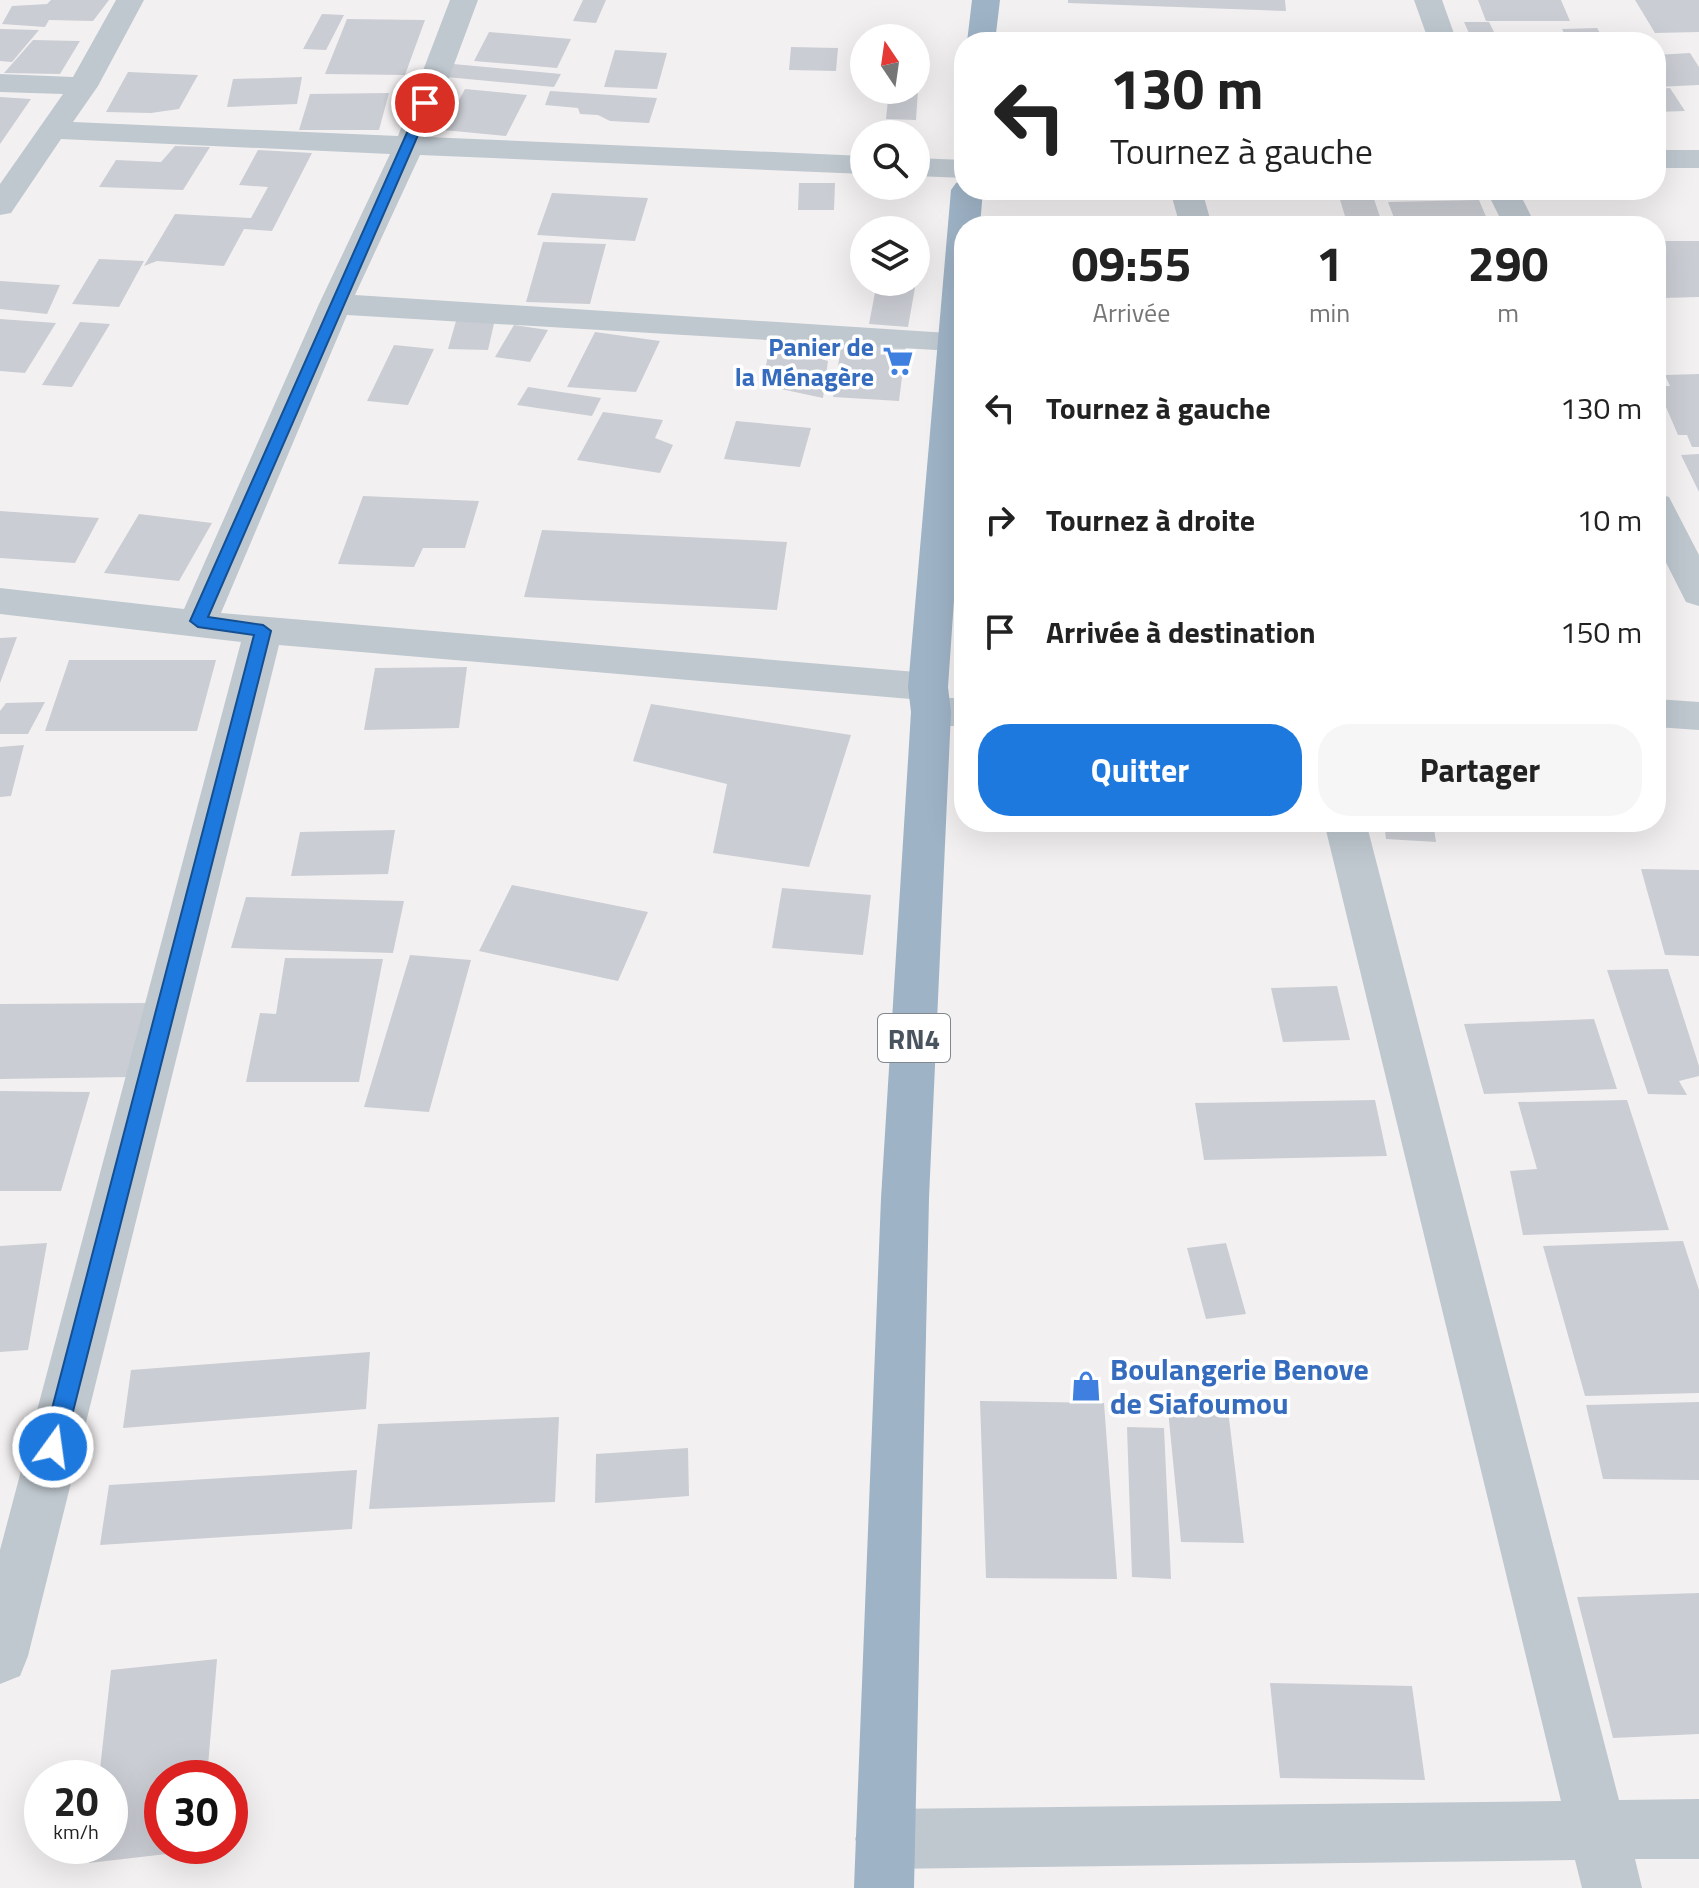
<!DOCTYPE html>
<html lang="fr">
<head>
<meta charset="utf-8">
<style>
	body { margin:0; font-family:"Titillium Web",sans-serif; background:#f6f6f6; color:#222; height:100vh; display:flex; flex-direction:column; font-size:30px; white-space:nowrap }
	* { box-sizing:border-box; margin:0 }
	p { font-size:26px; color:#767676 }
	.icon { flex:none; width:44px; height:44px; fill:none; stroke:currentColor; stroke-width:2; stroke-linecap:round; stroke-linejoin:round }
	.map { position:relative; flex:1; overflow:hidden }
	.details { position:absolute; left:954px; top:216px; width:712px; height:616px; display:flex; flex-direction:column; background:#fff; border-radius:32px; box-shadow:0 8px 32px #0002 }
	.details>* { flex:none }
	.hud { position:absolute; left:954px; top:32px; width:712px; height:168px; border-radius:32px; box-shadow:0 8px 32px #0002; background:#fff; color:#222; overflow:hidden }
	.needle { width:52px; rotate:347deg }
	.buttons { position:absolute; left:850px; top:24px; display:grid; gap:16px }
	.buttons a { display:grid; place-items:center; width:80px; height:80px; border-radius:50%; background:#fff; box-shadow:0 8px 32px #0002; font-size:40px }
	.speed { position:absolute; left:24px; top:1760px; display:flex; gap:16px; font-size:40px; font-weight:700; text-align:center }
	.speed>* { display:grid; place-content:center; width:104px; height:104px; border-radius:50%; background:#fff; box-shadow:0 8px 32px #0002; line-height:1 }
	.speed small { font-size:20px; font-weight:400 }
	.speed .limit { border:12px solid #d22; background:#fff; color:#111 }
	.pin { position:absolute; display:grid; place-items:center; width:68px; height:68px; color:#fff; margin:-34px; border:4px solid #fff; border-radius:50%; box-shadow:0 2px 8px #0007 }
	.me { position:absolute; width:88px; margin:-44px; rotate:14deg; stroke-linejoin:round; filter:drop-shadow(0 0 6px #0008) }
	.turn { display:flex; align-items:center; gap:28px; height:168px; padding:0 24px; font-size:36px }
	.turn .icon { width:104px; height:104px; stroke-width:2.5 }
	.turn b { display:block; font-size:56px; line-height:68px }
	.eta { display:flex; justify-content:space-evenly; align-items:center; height:136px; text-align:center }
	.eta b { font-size:48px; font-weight:700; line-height:56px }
	.primary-button { display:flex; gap:16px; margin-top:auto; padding:16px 24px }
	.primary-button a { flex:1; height:92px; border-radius:32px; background:#1e79df; color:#fff; font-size:32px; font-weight:700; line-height:92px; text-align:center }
	.primary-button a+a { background:#f6f6f6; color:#222 }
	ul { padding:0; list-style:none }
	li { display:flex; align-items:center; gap:24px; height:112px; padding:0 24px }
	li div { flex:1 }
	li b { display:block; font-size:30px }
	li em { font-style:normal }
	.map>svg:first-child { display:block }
	.building { fill:#cacdd3 }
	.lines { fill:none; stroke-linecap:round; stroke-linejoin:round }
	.minor { fill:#bfc8cf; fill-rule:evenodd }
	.trunk { fill:#9eb3c6; fill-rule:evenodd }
	.route { fill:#1e79df; stroke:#144f91; stroke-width:2 }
	.labels { text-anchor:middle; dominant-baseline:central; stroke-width:7; stroke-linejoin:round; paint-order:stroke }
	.far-shop-label { font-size:26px; font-weight:bold; fill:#366cbe; stroke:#fff; text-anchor:end }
	.shield { fill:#fff; stroke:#80878e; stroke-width:2 }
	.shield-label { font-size:28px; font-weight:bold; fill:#49545e }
	.shop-label { font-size:30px; font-weight:bold; fill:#366cbe; stroke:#fff; text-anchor:start }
</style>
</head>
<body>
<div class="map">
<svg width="1699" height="1888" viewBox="0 0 1699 1888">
	<rect width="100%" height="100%" fill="#f3f0f1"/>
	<path class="building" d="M51,0H109L93,21L49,20L45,27L2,24L12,6L47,4Z
		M583,0H606L596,23L573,21Z
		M1068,0H1285L1286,11L1068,3Z
		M1478,0H1561L1570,21H1486Z
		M1635,0H1699V32L1655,33Z
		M322,14L344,15L326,50L303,49Z
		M347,19L425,20L405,75L325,74Z
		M1464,22H1489L1499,42H1473Z
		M1597,28L1603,38L1567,39L1562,29Z
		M0,29L39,30L12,62L0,61Z
		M489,32L571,39L557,68L474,61Z
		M33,40L80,41L60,74L4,73Z
		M791,47L838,48L836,71L789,70Z
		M615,50L667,53L657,89L604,87Z
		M1690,53L1699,67V85L1656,87V55Z
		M453,64L561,74L554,87L446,77Z
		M128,72L198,75L179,109L151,113L106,112Z
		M302,77L297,104L227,107L233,79Z
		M1670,88L1685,111L1656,112V89Z
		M465,89L527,95L506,136L443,130Z
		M889,90H918L916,120L886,119Z
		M550,91L657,98L649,123L610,121L598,115L580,114L578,108L545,105Z
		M389,93L379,130H299L310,94Z
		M0,97L31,99L0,144Z
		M175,146L210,147L183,190L99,187L116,160L161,162Z
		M258,150L312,153L272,231L244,229L224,266L157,261L144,266L175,214L251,218L268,187L239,185Z
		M799,183H835L834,210H798Z
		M1337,190H1371L1383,226H1348Z
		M552,193L648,198L635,241L537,235Z
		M1479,200L1490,226H1397L1388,202Z
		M1656,241H1699V297L1663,298L1656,282Z
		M543,242L606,244L590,304L526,302Z
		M99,259L144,261L119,307L72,304Z
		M0,281L60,285L47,314L0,309Z
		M877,282H916L908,327L869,324Z
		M458,314L496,315L488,350L448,349Z
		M0,319L56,323L25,373L0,371Z
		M80,322L110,324L72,387L42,385Z
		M514,325L548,330L530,362L495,357Z
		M595,332L660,341L636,392L567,387Z
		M771,341L818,344V358L828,361L823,398L762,385Z
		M842,341L906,345L899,401L833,397Z
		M394,345L434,349L408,405L367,401Z
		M1699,374V447H1692L1687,435H1678L1657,386H1670L1665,375Z
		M528,387L601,398L592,416L517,405Z
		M603,412L663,420L655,438L673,445L660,473L577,460Z
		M736,421L811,428L800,467L724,459Z
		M1699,454V492L1681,455Z
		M363,496L479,501L465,548H423L414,567L338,564Z
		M0,511L99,518L75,563L0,558Z
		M139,514L212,523L179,581L104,573Z
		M542,530L787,542L777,610L524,597Z
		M17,637L0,683V638Z
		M69,660H216L197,731H45Z
		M467,667L459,728L364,730L375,668Z
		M45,702L28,734H0V711L6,703Z
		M651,704L851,735L809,867L713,853L727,784L633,761Z
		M24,745L11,796L0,797V747Z
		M1384,822H1433L1436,842L1386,839Z
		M395,830L388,874L291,876L300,832Z
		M1641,869L1699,870V956L1665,955Z
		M512,885L648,912L618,981L479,951Z
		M782,888L871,895L863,955L772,948Z
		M246,897L404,901L393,953L231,948Z
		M410,955L471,960L429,1112L364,1107Z
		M285,958L383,959L359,1082H246L260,1013L276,1014Z
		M1668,969L1699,1066V1076L1679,1081L1687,1095L1648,1094L1607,970Z
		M1337,986L1350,1040L1283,1042L1271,988Z
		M151,1003L132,1077L0,1079V1004Z
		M1594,1019L1617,1089L1484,1094L1464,1024Z
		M0,1091L90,1092L61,1191H0Z
		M1375,1100L1387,1156L1204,1160L1195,1103Z
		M1627,1100L1669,1230L1523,1235L1510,1171L1537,1169L1518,1102Z
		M1683,1241L1699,1290V1393L1585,1396L1543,1246Z
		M47,1243L28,1350L0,1352V1246Z
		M1226,1243L1246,1314L1206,1319L1187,1248Z
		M370,1352L366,1409L123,1428L131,1370Z
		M980,1401L1104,1403L1117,1579L986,1578Z
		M1699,1402V1480L1603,1479L1586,1405Z
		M1168,1410H1228L1244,1543L1181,1542Z
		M559,1417L555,1502L369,1509L378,1424Z
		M1127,1427L1164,1428L1171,1579L1132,1577Z
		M688,1448L689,1496L595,1503L596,1454Z
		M357,1470L352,1529L100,1545L109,1485Z
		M1699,1593V1734L1613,1738L1577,1597Z
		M217,1659L207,1778H162V1846H202L201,1850L89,1863L91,1846H110V1778H99L111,1670Z
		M1270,1683L1412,1686L1425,1780L1280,1778Z"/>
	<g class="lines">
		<path class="minor" d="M116,0H144L98,86L73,122L398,136L450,0H478L427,137L864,156V174L420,155L355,295L964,334V348L953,351L347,315L221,613L928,673L942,677L948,687L938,698H964V726H931L917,722L911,712L917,702L922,700L279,645L28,1656L20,1676L0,1684V1550L241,642L0,614V588L184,609L319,304L390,154L61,139L11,213L0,215V184L63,94L0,92V74L73,77Z
			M1414,0H1442L1457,42H1429Z
			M1656,150H1699V168H1656Z
			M916,158L964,160V178L916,176Z
			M1170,190H1202L1212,226H1180Z
			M1486,190H1518L1536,226H1504Z
			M1656,493L1669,497L1699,555V606L1686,602L1656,543Z
			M1656,699L1699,702V730L1656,727Z
			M1324,822H1366L1619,1800L1699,1799V1859H1635L1642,1888H1582L1575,1860L885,1869L864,1860L855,1839L864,1818L885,1809L1561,1801Z"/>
		<path class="trunk" d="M972,0H1000L995,42H967Z
			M964,181V190H983L980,226H964V455L948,687L951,712L929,1198L914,1888H854L881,1198L911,712L908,687L951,190L956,183Z"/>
	</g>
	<path class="route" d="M421,101L432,103L208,617L263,625L271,631L64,1447L61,1454L53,1457L45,1454L42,1447L254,635L198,627L190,621Z"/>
	<defs>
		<g id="supermarket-bare" transform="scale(2.4)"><path d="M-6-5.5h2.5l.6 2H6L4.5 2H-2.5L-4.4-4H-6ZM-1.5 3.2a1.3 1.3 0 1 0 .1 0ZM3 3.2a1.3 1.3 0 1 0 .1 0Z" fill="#3f7fe0" stroke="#fff" stroke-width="2.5" paint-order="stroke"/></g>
		<g id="shop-bare" transform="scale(2.4)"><path d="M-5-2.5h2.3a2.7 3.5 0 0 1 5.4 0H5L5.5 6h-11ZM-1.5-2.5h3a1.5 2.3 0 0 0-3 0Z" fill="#3f7fe0" stroke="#fff" stroke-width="2.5" paint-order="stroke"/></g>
	</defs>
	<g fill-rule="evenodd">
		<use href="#supermarket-bare" x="898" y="361"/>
		<use href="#shop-bare" x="1086" y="1386"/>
	</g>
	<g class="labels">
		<g class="far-shop-label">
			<text x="874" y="346">Panier de<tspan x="874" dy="30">la Ménagère</tspan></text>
		</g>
		<rect class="shield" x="878" y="1014" width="72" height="48" rx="6"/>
		<g class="shield-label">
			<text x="914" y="1038">RN4</text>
		</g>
		<g class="shop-label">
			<text x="1110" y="1369">Boulangerie Benove<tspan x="1110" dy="34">de Siafoumou</tspan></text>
		</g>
	</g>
</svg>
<div class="buttons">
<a><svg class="needle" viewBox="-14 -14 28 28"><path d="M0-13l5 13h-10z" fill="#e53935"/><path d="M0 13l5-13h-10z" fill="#767676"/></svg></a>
<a><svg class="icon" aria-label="search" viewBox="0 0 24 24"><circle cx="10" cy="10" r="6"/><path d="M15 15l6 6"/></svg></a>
<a><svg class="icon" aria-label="layers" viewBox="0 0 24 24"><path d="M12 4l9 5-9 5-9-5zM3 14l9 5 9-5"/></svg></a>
</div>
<div class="speed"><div>20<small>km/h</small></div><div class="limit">30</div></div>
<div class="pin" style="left:425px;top:103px;background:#d93025"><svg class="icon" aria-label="arrive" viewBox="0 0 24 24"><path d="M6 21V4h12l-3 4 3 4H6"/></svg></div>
<svg class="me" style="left:53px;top:1447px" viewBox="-20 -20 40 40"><circle r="17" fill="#1e79df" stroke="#fff" stroke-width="3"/><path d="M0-11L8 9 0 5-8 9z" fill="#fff"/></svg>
<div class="hud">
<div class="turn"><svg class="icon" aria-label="left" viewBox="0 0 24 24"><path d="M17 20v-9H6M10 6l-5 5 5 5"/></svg><div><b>130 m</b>Tournez à gauche</div></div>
</div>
<section class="details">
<div class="eta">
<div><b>09:55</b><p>Arrivée</p></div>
<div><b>1</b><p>min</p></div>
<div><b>290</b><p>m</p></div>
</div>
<ul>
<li><svg class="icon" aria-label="left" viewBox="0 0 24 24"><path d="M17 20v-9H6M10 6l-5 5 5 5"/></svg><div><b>Tournez à gauche</b></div><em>130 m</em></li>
<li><svg class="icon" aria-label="right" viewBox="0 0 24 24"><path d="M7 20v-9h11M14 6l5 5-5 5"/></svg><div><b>Tournez à droite</b></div><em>10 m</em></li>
<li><svg class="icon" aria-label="arrive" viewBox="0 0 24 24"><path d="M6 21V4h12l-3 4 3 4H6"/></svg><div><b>Arrivée à destination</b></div><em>150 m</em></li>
</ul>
<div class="primary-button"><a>Quitter</a><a>Partager</a></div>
</section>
</div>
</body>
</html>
